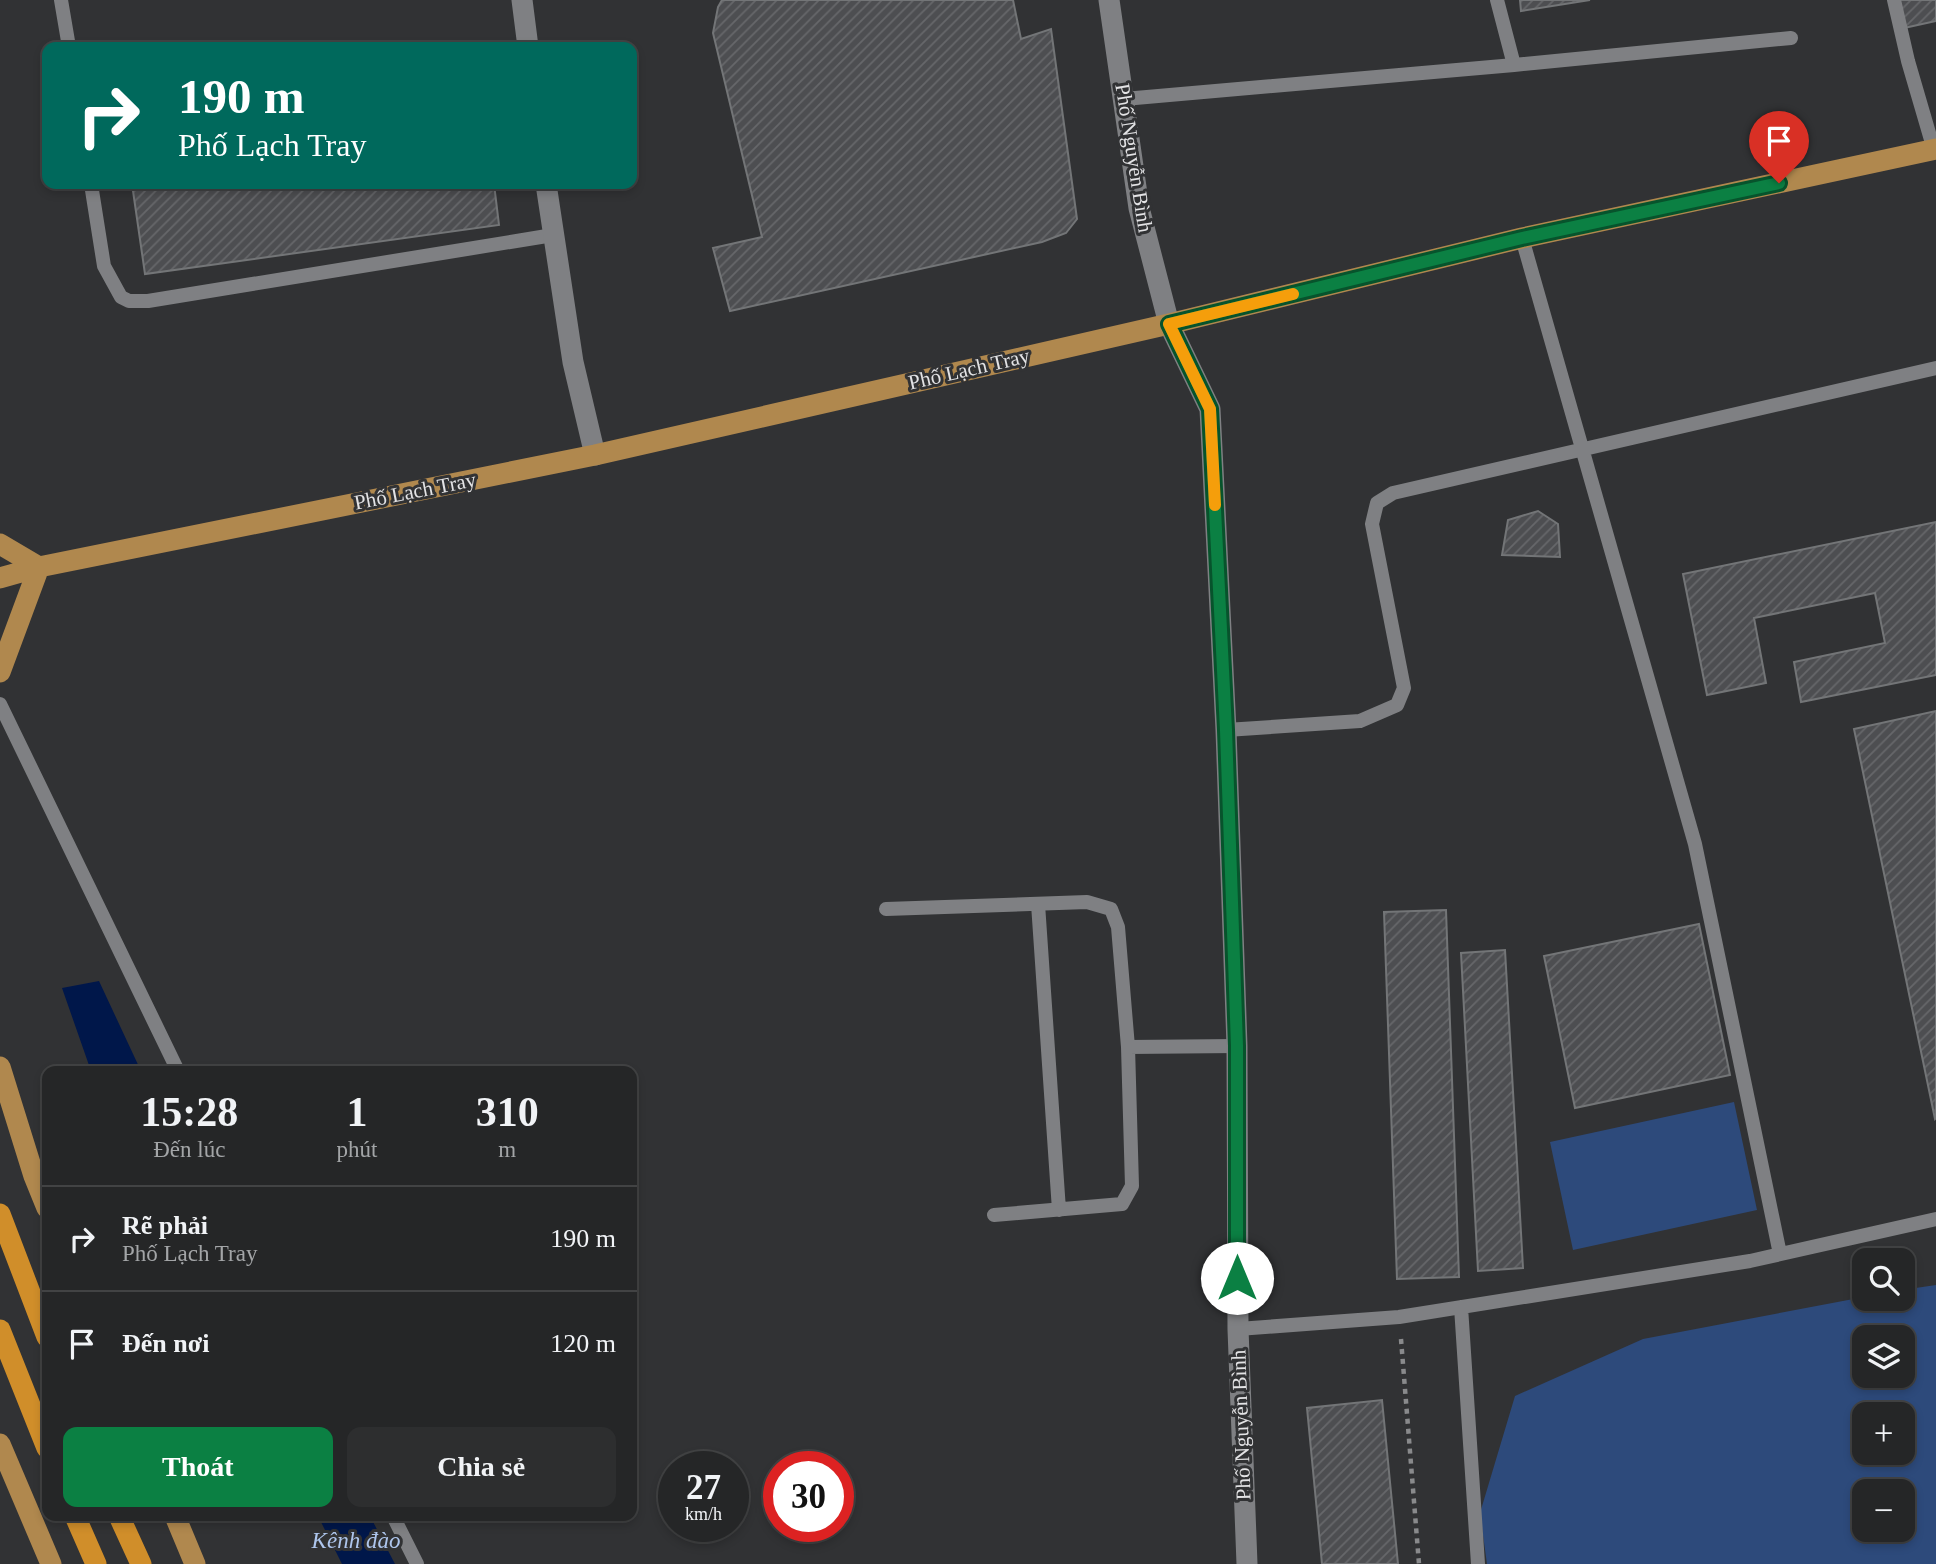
<!DOCTYPE html>
<html lang="vi">
<head>
<meta charset="utf-8">
<style>
	body { margin:0; font-family:"Times New Roman",serif; background:#2d2e2f; color:#f1f3f6; height:100vh; display:flex; flex-direction:column; font-size:26px; white-space:nowrap }
	* { box-sizing:border-box; margin:0 }
	p { font-size:23px; color:#a3a5a7 }
	.icon { flex:none; width:38px; height:38px; fill:none; stroke:currentColor; stroke-width:2; stroke-linecap:round; stroke-linejoin:round }
	.map { position:relative; flex:1; overflow:hidden }
	.sheet { position:absolute; left:42px; top:1066px; width:595px; height:455px; display:flex; flex-direction:column; background:#252627; border-radius:14px; box-shadow:0 4px 10px #0003,0 0 0 2px #424344 }
	.sheet>* { flex:none }
	.hud { position:absolute; left:42px; top:42px; width:595px; height:147px; border-radius:14px; box-shadow:0 4px 10px #0003,0 0 0 2px #424344; background:#00695c; color:#fff; overflow:hidden }
	.tools { position:absolute; left:1852px; top:1248px; display:grid; gap:14px }
	.tools a { display:grid; place-items:center; width:63px; height:63px; border-radius:14px; background:#252627; box-shadow:0 4px 10px #0003,0 0 0 2px #424344; font-size:35px }
	.speed { position:absolute; left:658px; top:1451px; display:flex; gap:14px; font-size:35px; font-weight:700; text-align:center }
	.speed>* { display:grid; place-content:center; width:91px; height:91px; border-radius:50%; background:#252627; box-shadow:0 4px 10px #0003,0 0 0 2px #424344; line-height:1 }
	.speed small { font-size:18px; font-weight:400 }
	.speed .limit { border:10px solid #d22; background:#fff; color:#111 }
	.pin { position:absolute; display:grid; place-items:center; width:60px; height:60px; color:#fff; margin:-72px -30px; border-radius:50% 50% 50% 0; rotate:-45deg; box-shadow:0 0 7px #0007 }
	.pin .icon { rotate:45deg }
	.me { position:absolute; width:77px; margin:-38px; rotate:0deg; stroke-linejoin:round; filter:drop-shadow(0 0 5px #0008) }
	.turn { display:flex; align-items:center; gap:24px; height:147px; padding:0 21px; font-size:32px }
	.turn .icon { width:91px; height:91px; stroke-width:2.5 }
	.turn b { display:block; font-size:49px; line-height:60px }
	.eta { display:flex; justify-content:space-evenly; align-items:center; height:119px; text-align:center }
	.eta b { font-size:42px; font-weight:700; line-height:49px }
	.primary-button { display:flex; gap:14px; margin-top:auto; padding:14px 21px }
	.primary-button a { flex:1; height:80px; border-radius:14px; background:#0b8043; color:#fff; font-size:28px; font-weight:700; line-height:80px; text-align:center }
	.primary-button a+a { background:#2d2e2f; color:#f1f3f6 }
	ul { padding:0; list-style:none }
	li { display:flex; align-items:center; gap:21px; height:105px; padding:0 21px; border-top:2px solid #424344 }
	li div { flex:1 }
	li b { display:block; font-size:26px }
	li em { font-style:normal }
	.map>svg:first-child { display:block }
	.green { fill:#2d4a7b; fill-rule:evenodd }
	.water { fill:#00174a }
	.building { fill:url(#building-hatch); stroke:#737577; stroke-width:2 }
	.lines { fill:none; stroke-linecap:round; stroke-linejoin:round }
	.path { stroke:#898a8c; stroke-width:4.5; stroke-dasharray:5 5; stroke-linecap:butt }
	.lane { stroke:#7f8083; stroke-width:14 }
	.street { stroke:#7f8083; stroke-width:21 }
	.secondary { stroke:#7f8083; stroke-width:21 }
	.primary { stroke:#b0884e; stroke-width:21 }
	.highway { stroke:#d08e2a; stroke-width:21 }
	.route-casing { stroke:#07532c; stroke-width:18 }
	.route { stroke:#0b8043; stroke-width:12 }
	.slow { stroke:#f59e0b; stroke-width:12 }
	.labels { text-anchor:middle; dominant-baseline:central; stroke-width:6; stroke-linejoin:round; paint-order:stroke }
	.street-label { font-size:21px; fill:#e3e3e5; stroke:#313234 }
	.water-label { font-size:23px; font-style:italic; fill:#aec6ed; stroke:#313234 }
</style>
</head>
<body>
<div class="map">
<svg width="1936" height="1564" viewBox="0 0 1936 1564">
	<defs>
		<pattern id="building-hatch" width="6" height="6" patternUnits="userSpaceOnUse" patternTransform="scale(1.75)"><rect width="6" height="6" fill="#4d4e51"/><path d="M-1 1l2-2M0 6l6-6M5 7l2-2" fill="none" stroke="#66676a"/></pattern>
	</defs>
	<rect width="100%" height="100%" fill="#313234"/>
	<path class="green" d="M1734,1102L1757,1210L1573,1250L1550,1142Z
		M1936,1285V1564H1487L1480,1513L1515,1396L1643,1339L1864,1297L1902,1298V1290ZM1864,1337H1902V1376H1864ZM1864,1414H1902V1452H1864ZM1864,1491H1902V1530H1864Z"/>
	<path class="water" d="M99,981L141,1071H91L62,988Z
		M318,1516H370L395,1564H342Z"/>
	<path class="building" d="M722,0H1013L1021,39L1051,29L1077,219L1066,233L1042,242L730,311L713,248L762,237L713,33L718,7Z
		M1520,0H1590L1521,11Z
		M1898,0H1936V21L1904,28Z
		M132,184H494L499,225L145,274Z
		M1538,511L1558,524L1560,557L1502,555L1508,520Z
		M1936,522V675L1801,702L1794,662L1885,643L1875,593L1754,618L1766,683L1707,695L1683,574Z
		M1936,711V1118L1935,1119L1854,729Z
		M1446,910L1459,1277L1397,1279L1384,912Z
		M1699,924L1730,1075L1575,1108L1544,956Z
		M1505,950L1523,1268L1478,1271L1461,953Z
		M1382,1400L1398,1564H1322L1307,1408Z"/>
	<g class="lines">
		<path class="path" d="M1401,1339L1419,1564"/>
		<path class="lane" d="M61,0L69,47
			M1497,0L1514,65
			M1894,0L1908,61L1934,150
			M1124,99L1514,65L1791,38
			M91,184L104,266L121,297L129,301H148L553,235
			M1522,238L1695,844L1780,1254
			M0,704L178,1071
			M1226,730L1360,721L1397,705L1404,688L1372,524L1377,503L1393,493L1936,368
			M1038,904L1059,1210
			M886,909L1087,902L1111,909L1118,927L1128,1047L1237,1046
			M994,1215L1122,1204L1132,1186L1128,1047
			M1461,1307L1478,1564
			M1238,1329L1399,1317L1750,1261L1936,1219
			M393,1516L417,1564"/>
		<path class="street" d="M522,0L528,47
			M546,184L573,362L595,455
			M1169,324L1210,409L1226,730L1237,1046L1238,1329L1247,1564"/>
		<path class="secondary" d="M1109,0L1139,208L1169,324"/>
		<path class="primary" d="M0,544L39,567
			M0,578L39,567L595,455L1169,324L1522,238L1936,149
			M0,672L39,567
			M0,1067L34,1176L47,1208
			M0,1444L51,1564
			M175,1516L195,1564"/>
		<path class="highway" d="M0,1214L47,1337
			M0,1330L47,1448
			M75,1516L96,1564
			M119,1516L141,1564"/>
	</g>
	<g class="lines">
		<g class="route-casing">
			<path id="route" d="M1237,1278V1046L1226,730L1210,409L1169,324L1522,238L1779,183"/>
		</g>
		<use href="#route" class="route"/>
		<path class="slow" d="M1215,505L1210,409L1169,324L1293,294"/>
	</g>
	<g class="labels">
		<g class="street-label">
			<text transform="translate(1134 158) rotate(81)">Phố Nguyễn Bình</text>
			<text transform="translate(969 369) rotate(-13)">Phố Lạch Tray</text>
			<text transform="translate(415 491) rotate(-11)">Phố Lạch Tray</text>
			<text transform="translate(1241 1425) rotate(-92)">Phố Nguyễn Bình</text>
		</g>
		<g class="water-label">
			<text x="356" y="1540">Kênh đào</text>
		</g>
	</g>
</svg>
<div class="tools">
<a><svg class="icon" aria-label="search" viewBox="0 0 24 24"><circle cx="10" cy="10" r="6"/><path d="M15 15l6 6"/></svg></a>
<a><svg class="icon" aria-label="layers" viewBox="0 0 24 24"><path d="M12 4l9 5-9 5-9-5zM3 14l9 5 9-5"/></svg></a>
<a>+</a>
<a>−</a>
</div>
<div class="speed"><div>27<small>km/h</small></div><div class="limit">30</div></div>
<div class="pin" style="left:1779px;top:183px;background:#d93025"><svg class="icon" aria-label="arrive" viewBox="0 0 24 24"><path d="M6 21V4h12l-3 4 3 4H6"/></svg></div>
<svg class="me" style="left:1237px;top:1278px" viewBox="-20 -20 40 40"><circle r="19" fill="#fff"/><path d="M0-13L10 11 0 6-10 11z" fill="#0b8043"/></svg>
<div class="hud">
<div class="turn"><svg class="icon" aria-label="right" viewBox="0 0 24 24"><path d="M7 20v-9h11M14 6l5 5-5 5"/></svg><div><b>190 m</b>Phố Lạch Tray</div></div>
</div>
<section class="sheet">
<div class="eta">
<div><b>15:28</b><p>Đến lúc</p></div>
<div><b>1</b><p>phút</p></div>
<div><b>310</b><p>m</p></div>
</div>
<ul>
<li><svg class="icon" aria-label="right" viewBox="0 0 24 24"><path d="M7 20v-9h11M14 6l5 5-5 5"/></svg><div><b>Rẽ phải</b><p>Phố Lạch Tray</p></div><em>190 m</em></li>
<li><svg class="icon" aria-label="arrive" viewBox="0 0 24 24"><path d="M6 21V4h12l-3 4 3 4H6"/></svg><div><b>Đến nơi</b></div><em>120 m</em></li>
</ul>
<div class="primary-button"><a>Thoát</a><a>Chia sẻ</a></div>
</section>
</div>
</body>
</html>
